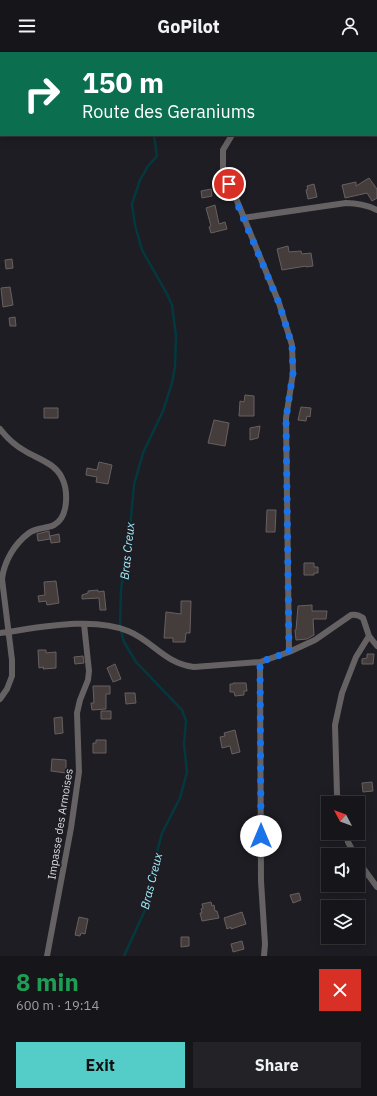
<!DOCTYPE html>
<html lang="en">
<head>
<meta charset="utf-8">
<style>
	body { margin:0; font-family:"IBM Plex Sans",sans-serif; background:#232327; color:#f1f3f6; height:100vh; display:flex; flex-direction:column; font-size:15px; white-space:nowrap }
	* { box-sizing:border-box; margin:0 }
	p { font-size:13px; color:#9e9fa2 }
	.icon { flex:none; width:22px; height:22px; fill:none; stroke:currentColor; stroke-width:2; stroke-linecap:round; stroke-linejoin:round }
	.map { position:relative; height:904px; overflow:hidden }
	.details { display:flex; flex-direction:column; background:#16161a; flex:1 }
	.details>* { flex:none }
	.hud { position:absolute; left:0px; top:0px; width:377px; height:84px; box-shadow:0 2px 10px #0003,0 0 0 1px #353539; background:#0b6e4f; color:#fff; overflow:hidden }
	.needle { width:26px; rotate:311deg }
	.controls { position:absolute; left:321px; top:744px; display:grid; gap:8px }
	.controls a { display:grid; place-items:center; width:44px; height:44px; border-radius:0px; background:#16161a; box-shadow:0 2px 10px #0003,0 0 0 1px #353539; font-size:20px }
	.pin { position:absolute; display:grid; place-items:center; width:34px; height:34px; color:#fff; margin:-17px; border:2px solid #fff; border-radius:50%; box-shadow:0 1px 4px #0007 }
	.me { position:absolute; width:44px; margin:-22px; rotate:0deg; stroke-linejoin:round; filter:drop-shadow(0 0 3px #0008) }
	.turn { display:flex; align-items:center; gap:14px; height:84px; padding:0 16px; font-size:18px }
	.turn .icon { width:52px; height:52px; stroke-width:2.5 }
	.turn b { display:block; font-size:28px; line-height:34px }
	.round { display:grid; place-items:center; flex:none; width:42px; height:42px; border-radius:0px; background:#232327 }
	.summary { display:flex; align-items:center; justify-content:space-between; height:68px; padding:0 16px }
	h1 { font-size:24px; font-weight:800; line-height:30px; color:#1e9e55 }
	.action { display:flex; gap:8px; margin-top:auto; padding:8px 16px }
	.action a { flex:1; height:46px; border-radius:0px; background:#54cdc8; color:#111; font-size:16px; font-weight:800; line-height:46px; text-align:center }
	.action a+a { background:#232327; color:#f1f3f6 }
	header { display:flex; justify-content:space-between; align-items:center; height:52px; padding:0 16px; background:#16161a; font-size:18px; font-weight:800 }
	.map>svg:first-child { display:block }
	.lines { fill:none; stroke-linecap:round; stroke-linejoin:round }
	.stream { stroke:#04383f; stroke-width:2.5 }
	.building { fill:#443d3c; stroke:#686060 }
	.street { stroke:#666263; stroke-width:6 }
	.route { stroke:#1a73e8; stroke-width:7; stroke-dasharray:0 12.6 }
	.labels { text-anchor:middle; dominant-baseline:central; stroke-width:4; stroke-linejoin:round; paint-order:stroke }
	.street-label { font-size:11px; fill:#dcdbdf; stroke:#1e1d23 }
	.water-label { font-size:12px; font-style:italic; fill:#9deffc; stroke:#1e1d23 }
</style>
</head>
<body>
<header><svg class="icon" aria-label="menu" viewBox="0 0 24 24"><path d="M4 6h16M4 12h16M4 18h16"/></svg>GoPilot<svg class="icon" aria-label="person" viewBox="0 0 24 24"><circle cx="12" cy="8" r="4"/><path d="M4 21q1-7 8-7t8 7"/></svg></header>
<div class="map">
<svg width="377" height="904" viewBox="0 0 377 904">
	<rect width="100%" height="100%" fill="#1e1d23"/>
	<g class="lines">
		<path class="stream" d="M109,1V0
			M124,904L146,856L156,804L162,781L180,746L187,720L184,692L186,669L182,658L136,610L124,590L120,575L121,537L129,487L134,433L143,401L163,359L172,331L175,315L176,284L172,253L167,242L142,198L135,173L132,152L140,128L148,114L157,104L154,83"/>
	</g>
	<path class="building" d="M369,126L377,137V146L372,149L367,141L345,146L342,133L356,130V134Z
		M314,132L317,145L308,147L306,138L308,137L307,134Z
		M211,137L212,144L202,146L201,139Z
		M215,153L219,172L225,170L227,177L211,181L209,175L211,174L206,156Z
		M288,194L289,200L301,199L302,202L311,201L313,214L306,215V214L282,218L277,197Z
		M12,207L13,216L6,217L5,208Z
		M10,235L13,253L3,255L1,236Z
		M15,265L16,274H10L9,266Z
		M245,343L254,344V364H239L240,349L244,350Z
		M301,355L311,356L310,365L307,364L306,369L298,368Z
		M44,356H58V366H44Z
		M214,368L229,371L225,394L208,391Z
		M260,374L258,386L250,388V376Z
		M99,410L112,413L108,432L96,430L97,425L86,423L87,416L97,418Z
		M267,458H276L275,480H266Z
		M49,479L50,487L38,489L37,482Z
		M59,482L60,490L51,491L50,484Z
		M304,511H314V515H318V521H314V523H304Z
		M56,529L59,551L47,553L46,549L39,550L38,544L45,543L44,530Z
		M98,538V540L104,539L106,558H100L99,546L82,547V543L88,541V539Z
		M181,549H191L190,581H186L185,590H173V586H164L166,560L181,562Z
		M312,553V559H327L326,567H313L314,583L307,587L296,588L295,578H296L298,554Z
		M38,598H46V601L56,600V616L43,617L44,615L39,616Z
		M367,602H374L373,612H362V607L367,606Z
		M83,604L84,611L75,612L74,605Z
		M115,612L121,627L113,630L107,616Z
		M233,631H246L247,639H244V643L235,644L234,640H230V632H233Z
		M93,634H110V642H106V657L92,658L91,651H94Z
		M125,641H135L136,651L126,652Z
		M101,659H111V667H101Z
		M62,665L63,681L55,682L54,666Z
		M235,678L240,700L232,702L230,694L222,696L220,685L225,684L224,681Z
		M96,688H106V701H93V691H96Z
		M52,707L66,708V721L51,719Z
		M372,730L373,739L363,740L362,731Z
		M299,841L301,848L293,851L290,843Z
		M211,850L212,854L214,853L215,859H217L219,866L202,869L200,861H202L201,857L203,856L202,852Z
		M242,860L246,872L231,877V875L227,877L224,866Z
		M79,865L88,867L85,882L81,881L80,884L75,883Z
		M181,885H189V894L181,895Z
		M242,889L244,897L233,900L231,892Z"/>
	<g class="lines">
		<path class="street" d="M281,1V0
			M232,83L223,98V120L235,144L279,251L292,293L293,321L286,366L289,600
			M243,166L346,151C358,151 367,153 377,158
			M0,377C7,386 16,394 25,399C38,407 55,411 62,426C68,438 69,465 54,473C46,477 37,475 29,481C14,492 4,510 2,527L12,608V624L7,637L0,647
			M0,581C38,576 92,564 128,579C153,589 164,611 194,615L260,610L289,600L315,588L351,563C356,562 359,563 363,566L369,584L377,594
			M260,610L261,829L265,892L264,904
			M339,751L337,742L335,673L342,641L356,605L369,584
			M346,781L348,790L355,803
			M358,809L377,835
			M47,904L71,776L79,720L77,661L80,648L88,628L89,619L84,572"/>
	</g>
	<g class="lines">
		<path class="route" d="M229,132L279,251L292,293L293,321L286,366L289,600L260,610L261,784"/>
	</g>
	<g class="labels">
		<g class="street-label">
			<text transform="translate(60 772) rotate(-81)">Impasse des Armoises</text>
		</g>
		<g class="water-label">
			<text transform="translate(127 499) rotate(-84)">Bras Creux</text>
			<text transform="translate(151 829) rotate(-76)">Bras Creux</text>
		</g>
	</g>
</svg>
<div class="controls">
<a><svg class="needle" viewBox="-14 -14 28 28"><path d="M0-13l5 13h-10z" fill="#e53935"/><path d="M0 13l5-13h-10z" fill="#9e9fa2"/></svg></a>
<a><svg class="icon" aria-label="sound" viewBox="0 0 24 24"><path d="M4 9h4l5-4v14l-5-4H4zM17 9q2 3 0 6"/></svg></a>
<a><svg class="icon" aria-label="layers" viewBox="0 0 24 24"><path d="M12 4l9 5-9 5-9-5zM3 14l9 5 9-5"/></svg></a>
</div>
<div class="pin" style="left:229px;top:132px;background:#d93025"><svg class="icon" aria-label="arrive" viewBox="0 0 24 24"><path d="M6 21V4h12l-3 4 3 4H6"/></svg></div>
<svg class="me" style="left:261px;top:784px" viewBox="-20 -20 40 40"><circle r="19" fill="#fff"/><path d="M0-13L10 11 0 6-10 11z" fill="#1a73e8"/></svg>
<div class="hud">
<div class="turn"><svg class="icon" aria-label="right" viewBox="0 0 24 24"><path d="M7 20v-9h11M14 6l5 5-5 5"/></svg><div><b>150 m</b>Route des Geraniums</div></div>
</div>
</div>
<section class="details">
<div class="summary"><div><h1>8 min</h1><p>600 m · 19:14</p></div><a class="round" style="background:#d93025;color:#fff"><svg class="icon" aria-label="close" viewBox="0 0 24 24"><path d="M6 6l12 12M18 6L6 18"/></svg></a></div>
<div class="action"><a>Exit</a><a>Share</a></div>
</section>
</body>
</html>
